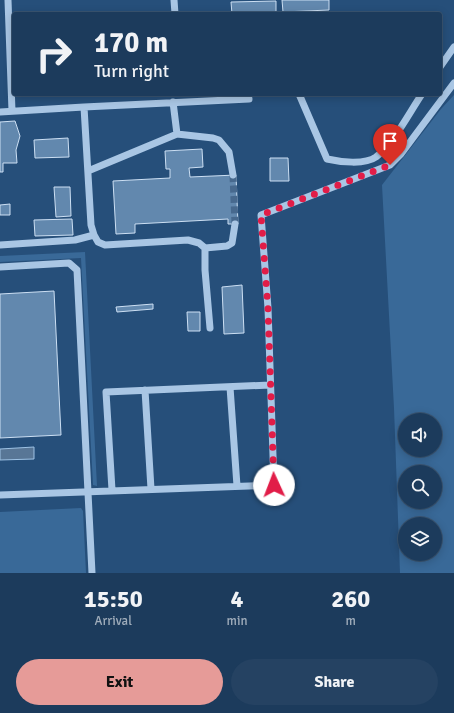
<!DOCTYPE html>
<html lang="en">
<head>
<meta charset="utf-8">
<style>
	body { margin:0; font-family:Signika,sans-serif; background:#254262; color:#f1f3f6; height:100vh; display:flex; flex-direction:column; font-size:15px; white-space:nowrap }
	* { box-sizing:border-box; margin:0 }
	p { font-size:13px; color:#a0adbb }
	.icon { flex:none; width:22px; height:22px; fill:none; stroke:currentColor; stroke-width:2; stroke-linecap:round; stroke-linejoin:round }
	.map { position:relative; height:573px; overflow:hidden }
	.panel { display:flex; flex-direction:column; background:#1c3b5c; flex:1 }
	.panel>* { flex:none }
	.top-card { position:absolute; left:12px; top:12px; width:430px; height:84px; border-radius:4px; box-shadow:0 2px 10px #0003,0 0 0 1px #3a5572; background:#1c3b5c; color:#f1f3f6; overflow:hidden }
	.tools { position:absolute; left:398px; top:413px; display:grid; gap:8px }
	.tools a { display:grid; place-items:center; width:44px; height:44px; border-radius:50%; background:#1c3b5c; box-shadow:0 2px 10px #0003,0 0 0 1px #3a5572; font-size:20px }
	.pin { position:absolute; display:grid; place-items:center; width:34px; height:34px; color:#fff; margin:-41px -17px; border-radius:50% 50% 50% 0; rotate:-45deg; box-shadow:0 0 4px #0007 }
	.pin .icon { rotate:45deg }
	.me { position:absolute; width:44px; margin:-22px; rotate:358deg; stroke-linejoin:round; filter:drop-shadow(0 0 3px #0008) }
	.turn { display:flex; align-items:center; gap:14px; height:84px; padding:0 16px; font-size:18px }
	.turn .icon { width:52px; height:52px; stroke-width:2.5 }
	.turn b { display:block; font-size:28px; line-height:34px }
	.eta { display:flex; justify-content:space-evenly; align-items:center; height:68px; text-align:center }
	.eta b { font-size:24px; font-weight:700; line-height:28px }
	.cta { display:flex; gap:8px; margin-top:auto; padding:8px 16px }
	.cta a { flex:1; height:46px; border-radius:24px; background:#e69b98; color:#111; font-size:16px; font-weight:700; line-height:46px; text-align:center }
	.cta a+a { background:#254262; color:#f1f3f6 }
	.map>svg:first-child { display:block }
	.green { fill:#396998; fill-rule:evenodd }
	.water { fill:#587696; stroke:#9ec2e4 }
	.building { fill:#6288ae; stroke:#ccdff3 }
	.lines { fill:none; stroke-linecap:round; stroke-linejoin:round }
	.minor-tunnel { stroke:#47698e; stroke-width:7; stroke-dasharray:7 3.5; stroke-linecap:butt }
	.minor { stroke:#a9c6e4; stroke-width:7 }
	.route { stroke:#e11d48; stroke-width:7; stroke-dasharray:0 12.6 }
</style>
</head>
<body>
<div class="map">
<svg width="454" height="573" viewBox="0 0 454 573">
	<rect width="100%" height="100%" fill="#264f7a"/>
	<path class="green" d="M454,95V573H400L394,408L382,185L441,109ZM405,420H435V450H405ZM405,472H435V502H405ZM405,524H435V554H405Z
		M85,252L97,486L93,485L81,258L0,262V256Z
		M81,508L83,511L86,573H0V512Z"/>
	<path class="water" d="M34,447V459L0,460V449Z"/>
	<path class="building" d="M282,0H329V10L283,12Z
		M276,1V14H232L231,2Z
		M15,121L20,136L16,150L17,163H3V172H0V122Z
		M68,138L69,157L35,158L34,140Z
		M202,149L203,167L189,168L190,177L236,175L238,224H228V219L135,224V233L116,234L113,181L170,178V169H166L165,151Z
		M270,158H288L289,181H270Z
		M54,187H70L71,216L56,217Z
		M10,204V215H0V205Z
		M72,219L73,235L35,236L34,220Z
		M242,285L244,333L224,334L222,287Z
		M54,291L61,435L0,438V294Z
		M153,304V309L117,312L116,307Z
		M187,312H200V331H188Z"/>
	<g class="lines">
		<path class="minor-tunnel" d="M233,175L235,224"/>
		<path class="minor" d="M8,0L12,111
			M174,0L175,14
			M440,67L454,47
			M299,94L327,159C340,162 365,165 376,157C394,143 409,113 422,94
			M173,102L177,134
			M84,107L249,99
			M0,112L84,107L91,225L94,235L75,240L0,245
			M88,171L177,134L213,138L219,140L229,152L233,175
			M94,235L98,242L105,245L188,240L199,243L205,248L227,246L232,243L235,224
			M205,248V270L210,328
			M0,267L69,263L77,270L92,573
			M230,387L237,486
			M145,390L151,489
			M112,490L106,392L270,385
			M0,495L274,485L268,308L261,215L390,165L401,154L454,83"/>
	</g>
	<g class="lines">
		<path class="route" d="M274,485L268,308L261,215L390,165"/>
	</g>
</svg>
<div class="tools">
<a><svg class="icon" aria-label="sound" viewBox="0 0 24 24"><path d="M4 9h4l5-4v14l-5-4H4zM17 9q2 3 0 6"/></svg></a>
<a><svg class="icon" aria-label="search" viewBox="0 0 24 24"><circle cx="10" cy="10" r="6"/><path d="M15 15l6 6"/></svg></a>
<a><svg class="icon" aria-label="layers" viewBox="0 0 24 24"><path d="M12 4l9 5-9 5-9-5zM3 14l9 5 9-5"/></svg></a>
</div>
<div class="pin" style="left:390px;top:165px;background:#d93025"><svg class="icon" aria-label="arrive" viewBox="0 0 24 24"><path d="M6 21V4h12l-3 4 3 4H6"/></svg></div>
<svg class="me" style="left:274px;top:485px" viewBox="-20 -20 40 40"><circle r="19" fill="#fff"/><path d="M0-13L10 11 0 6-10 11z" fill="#e11d48"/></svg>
<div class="top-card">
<div class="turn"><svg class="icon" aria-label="right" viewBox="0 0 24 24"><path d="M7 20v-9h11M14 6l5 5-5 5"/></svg><div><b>170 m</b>Turn right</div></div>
</div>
</div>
<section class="panel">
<div class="eta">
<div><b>15:50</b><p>Arrival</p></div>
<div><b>4</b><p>min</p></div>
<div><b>260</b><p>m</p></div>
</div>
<div class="cta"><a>Exit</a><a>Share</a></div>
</section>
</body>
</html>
